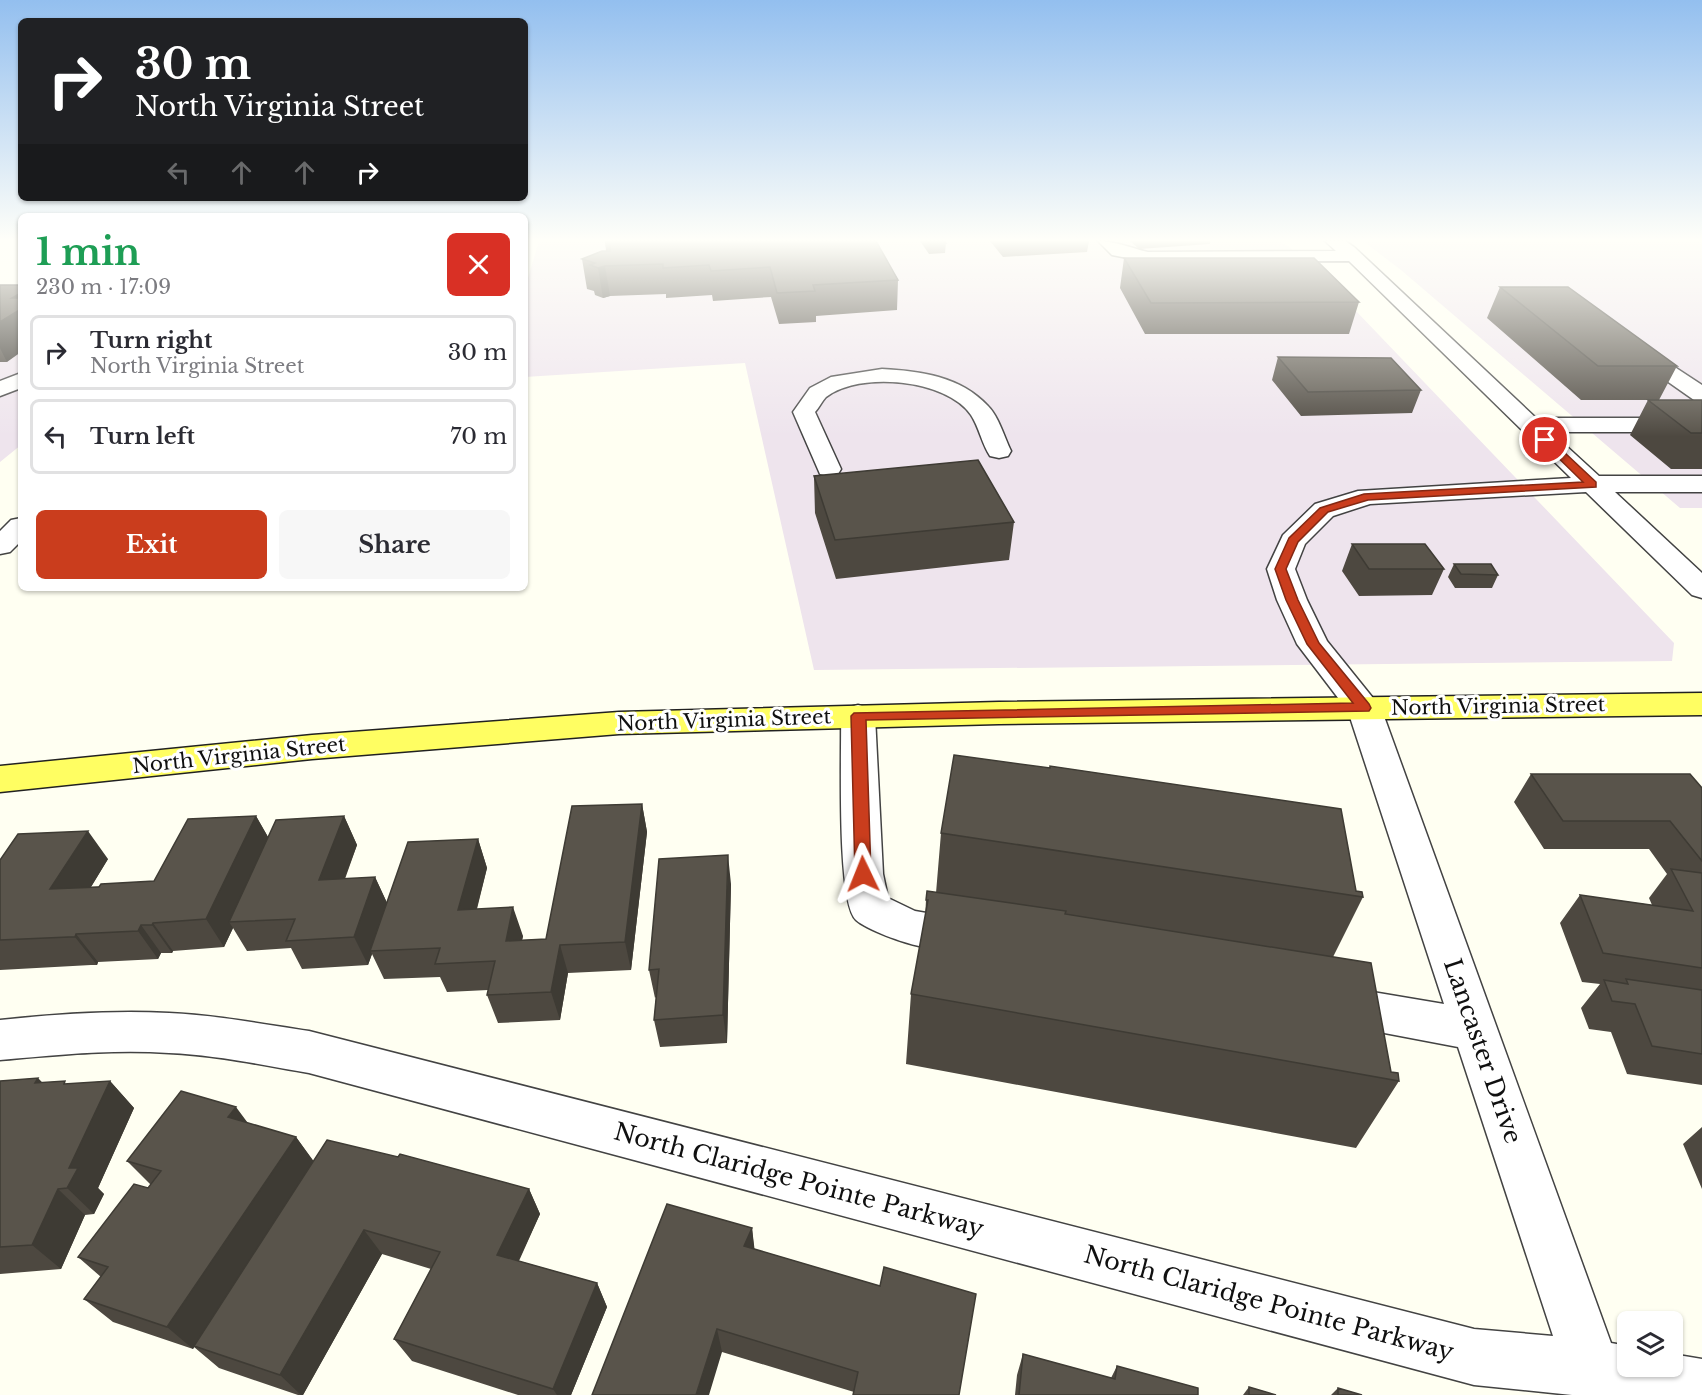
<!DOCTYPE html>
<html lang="en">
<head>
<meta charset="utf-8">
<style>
	body { margin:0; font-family:"Libre Baskerville",serif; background:#f7f7f7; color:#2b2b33; height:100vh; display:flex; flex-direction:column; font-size:22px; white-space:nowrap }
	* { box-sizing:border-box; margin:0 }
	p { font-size:20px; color:#7c7c81 }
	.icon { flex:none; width:33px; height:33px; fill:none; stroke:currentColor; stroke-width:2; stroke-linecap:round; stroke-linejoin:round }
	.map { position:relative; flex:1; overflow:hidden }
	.side { position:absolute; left:18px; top:213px; width:510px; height:378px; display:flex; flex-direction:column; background:#fff; border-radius:9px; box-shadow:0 2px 4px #0004 }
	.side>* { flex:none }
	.top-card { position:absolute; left:18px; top:18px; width:510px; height:183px; border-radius:9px; box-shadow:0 2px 4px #0004; background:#202124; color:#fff; overflow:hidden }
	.controls { position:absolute; left:1617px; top:1311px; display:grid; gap:12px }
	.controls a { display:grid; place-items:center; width:66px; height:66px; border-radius:9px; background:#fff; box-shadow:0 2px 4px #0004; font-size:30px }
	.pin { position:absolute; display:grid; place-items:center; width:51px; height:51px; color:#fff; margin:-26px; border:3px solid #fff; border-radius:50%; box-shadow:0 2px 6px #0007 }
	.me { position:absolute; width:66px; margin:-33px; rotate:358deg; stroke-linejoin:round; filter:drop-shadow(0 0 4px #0008) }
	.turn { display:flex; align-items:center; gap:21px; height:126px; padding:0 18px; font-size:27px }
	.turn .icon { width:78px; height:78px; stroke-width:2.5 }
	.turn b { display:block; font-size:42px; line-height:51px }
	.lanes { display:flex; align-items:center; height:57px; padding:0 18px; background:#0003; justify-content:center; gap:30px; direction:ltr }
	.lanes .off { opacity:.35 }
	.round { display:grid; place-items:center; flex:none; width:63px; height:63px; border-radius:9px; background:#f7f7f7 }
	.headline { display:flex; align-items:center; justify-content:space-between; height:102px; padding:0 18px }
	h1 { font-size:36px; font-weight:700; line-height:45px; color:#1e9e55 }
	.action { display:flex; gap:12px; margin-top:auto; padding:12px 18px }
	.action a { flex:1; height:69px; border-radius:9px; background:#ca3d1d; color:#fff; font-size:24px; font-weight:700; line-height:69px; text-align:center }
	.action a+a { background:#f7f7f7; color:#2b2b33 }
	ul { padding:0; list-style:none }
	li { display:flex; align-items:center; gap:18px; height:75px; margin:0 12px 9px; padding:0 6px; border:3px solid #e1e1e2; border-radius:9px }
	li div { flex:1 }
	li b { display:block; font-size:22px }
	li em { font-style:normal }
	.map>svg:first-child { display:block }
	.industrial { fill:#eee4ed }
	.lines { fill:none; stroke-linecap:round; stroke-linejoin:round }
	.minor-casing { stroke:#434343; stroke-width:3 }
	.major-casing { stroke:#212121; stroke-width:3 }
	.minor { fill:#fff; fill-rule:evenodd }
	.major { fill:#fffe62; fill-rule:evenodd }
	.wall { fill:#4d4840 }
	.shaded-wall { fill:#3e3b34 }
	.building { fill:#59544b; stroke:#3e3b34; stroke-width:1.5 }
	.route { fill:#ca3d1d; stroke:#832813; stroke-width:1.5 }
	.labels { text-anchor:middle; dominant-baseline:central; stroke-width:6; stroke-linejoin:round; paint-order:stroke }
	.street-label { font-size:20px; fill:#101010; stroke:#fff }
	.near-street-label { font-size:24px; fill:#101010; stroke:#fff }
</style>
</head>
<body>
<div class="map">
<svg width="1702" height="1395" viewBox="0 0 1702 1395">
	<rect width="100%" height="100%" fill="#fffff2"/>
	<path class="industrial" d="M539,241H1281L1310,263L1674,643L1672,661L814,670L745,363L525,377V288Z
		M1363,241H1702V508H1680L1401,270Z
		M21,298V445L0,462V299Z"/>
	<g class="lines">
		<g class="minor-casing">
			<path id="minor" d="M1098,241C1116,241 1130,248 1148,252L1336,251L1325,241H1345L1354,247L1536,418H1702V432H1551L1599,476H1702V492H1615L1702,573V598L1692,595L1586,492L1370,504L1333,516L1305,544L1295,569L1307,600L1327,641L1381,708L1611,1343L1628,1346V1366H1672V1354L1702,1359V1395H1572L1474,1385L309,1073C262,1065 216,1055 169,1053C113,1049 56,1055 0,1060V1020C56,1014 112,1010 169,1013C216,1015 262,1024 309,1031L1474,1329L1553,1336L1458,1047L1337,1024L1321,1019L1315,1005L1321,991L1337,986L1444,1004L1348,711L1297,644L1277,600L1267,569L1283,535L1315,504L1358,491L1571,478L1349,261L1148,262L1112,255Z
				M1634,343L1641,345L1702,385V402L1694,400L1627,353L1624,349L1627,345Z
				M882,369C920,371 960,376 988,406C999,417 1004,437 1011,451L1008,456L999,458L990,456C982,444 979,427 971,415C947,379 859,371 826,397C822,401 819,408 815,412L841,469L838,474L829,476L820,474L793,412L810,388L831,377Z
				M21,373V388L0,396V381Z
				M21,518V541L10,552L0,554V531L11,520Z
				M858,705L870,708L875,716L883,874L888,898L915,911L967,920L982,925L988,937L982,949C961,956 941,950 919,946C904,943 867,930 856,920C836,901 842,749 841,716L846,708Z"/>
		</g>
		<g class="major-casing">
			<path id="major" d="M1702,693V715L999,724L619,734L312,759L0,792V766L312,735L619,712L999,702Z"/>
		</g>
		<use href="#minor" class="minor"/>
		<use href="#major" class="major"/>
	</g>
	<path class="wall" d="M605,241H876L898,280L897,310L816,316V322L779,324L771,297L713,301L712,295L666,298V294L610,296L603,298L595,295L594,291L587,289L582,259L606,251Z
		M920,241H944L946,243L945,253L929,254Z
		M990,241H1089L1087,252L1003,257Z
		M1130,241H1210V244L1139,249Z
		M1124,258L1359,302L1349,334H1145L1120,288Z
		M0,285L7,362H0Z
		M1500,287L1677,366L1659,400H1581L1487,318Z
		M1278,357L1421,390L1412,413L1301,416L1272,380Z
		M1648,400H1702V469H1671L1630,435Z
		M814,476L1014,522L1009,560L836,579L815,513Z
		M1352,544L1444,569L1432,595L1359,596L1342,571Z
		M1454,564L1498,575L1492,588H1455L1448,577Z
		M1531,774L1702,788V1085L1627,1074L1611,1032L1589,1029L1581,1008L1600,984L1582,982L1560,923L1580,895L1652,905L1649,898L1667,874L1649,849H1544L1514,802Z
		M642,804L647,832L631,970L568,973L560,1020L498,1023L487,995L488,990L447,992L440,977L384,979L372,954L368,965L302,969L291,948L247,951L233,928L224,947L173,951L172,953H161L158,959L98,962L97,965H91L0,970V860L108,859L91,887L154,881L256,816L268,837L344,816L357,845L345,879L375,877L387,903L478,839L487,868L477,909L523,936L522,940L546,939Z
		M941,833L1356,891L1363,897L1333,957L1391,1072L1399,1081L1356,1148L906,1064L911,994L925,919L926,900L936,893Z
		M731,884L727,1043L660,1047L654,1020L656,997L655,998L649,970Z
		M0,1081L68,1084L110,1081L134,1108L98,1188L104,1194L94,1214L85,1215L61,1269L0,1274Z
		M248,1123L296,1137L313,1161L529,1189L540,1214L519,1261L597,1283L607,1307L571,1395H518L412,1361L394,1339L431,1269L382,1254L303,1395H298L219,1368L194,1347L193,1349L113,1322L84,1299L101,1277L78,1257L151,1185L127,1161Z
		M1702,1127V1189L1683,1144Z
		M752,1228L754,1249L880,1286L854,1392L722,1352L592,1395Z
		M1023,1354L1111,1378L1117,1366L1198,1395H1015L1017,1375Z
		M1249,1387L1276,1395H1243Z
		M1338,1388L1362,1395H1331Z"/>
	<path class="shaded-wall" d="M605,241H606L609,261L608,262Z
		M605,266L610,296L603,298L598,268Z
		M21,293V352L7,362L0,348V322L12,298Z
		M642,804L647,832L631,970L625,942Z
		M256,816L272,844L229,922L233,928L224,947L206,919Z
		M344,816L357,845L333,909L319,880Z
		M88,831L108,859L72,918L50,889Z
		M478,839L487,868L469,938L458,910Z
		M728,855L731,884L727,1043L723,1015Z
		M375,877L388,905L370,951L372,954L368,965L354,937Z
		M513,907L523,936L516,969L506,941Z
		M153,923L173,951L172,953L152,925Z
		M141,925L161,953L158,959L138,931Z
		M76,934L98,962L97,965L75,937Z
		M560,945L568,973L560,1020L551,992Z
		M38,1078L64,1105L35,1083Z
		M110,1081L134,1108L98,1188L104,1194L94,1214L67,1188L69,1168Z
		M236,1107L256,1134L228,1117Z
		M296,1137L315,1163L193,1349L167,1327Z
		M58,1189L85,1215L61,1269L32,1245Z
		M529,1189L540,1214L510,1279L497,1255Z
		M752,1228L755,1253L744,1246Z
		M364,1230L382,1254L303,1395H301L280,1375Z
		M597,1283L607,1307L571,1395H557L553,1389Z
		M717,1329L722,1352L709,1395H696Z"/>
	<path class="building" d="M610,241H876L898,280L813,285L815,291L777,293L770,267L711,271L709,265L663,268V264L605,266L598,268L590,265L595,263L582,259L602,251H610Z
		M927,241H944L946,243L929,244Z
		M1124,258H1314L1359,302L1151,303Z
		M0,285H21V293L12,298H21V309L0,322Z
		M1500,287H1568L1677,366H1598Z
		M1278,357L1391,358L1421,390L1308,392Z
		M1648,400H1702V433H1691Z
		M978,460L1014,522L835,540L814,476Z
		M1352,544H1425L1444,569H1369Z
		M1454,564H1491L1498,575L1461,574Z
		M954,755L1050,768V766L1341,809L1356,891L1362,892L1363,897L941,833Z
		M1531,774H1690L1702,788V861L1670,821H1563Z
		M642,804L625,942L560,945L551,992L487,995L495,961L435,964L440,948L370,951L408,842L478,839L458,910L513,907L506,941L546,939L572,806Z
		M256,816L206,919L153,923L152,925H141L138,931L76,934L75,937H69L0,940V860L18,834L88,831L50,889L99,887L101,884L154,881L188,819Z
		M344,816L319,880L375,877L354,937L286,941L295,919L229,922L276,820Z
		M728,855L723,1015L654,1020L659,969L649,970L659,859Z
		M1671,869L1702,873V968L1603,953L1580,895L1693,911Z
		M927,891L1066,911L1065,914L1371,963L1391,1072L1398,1073L1399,1081L911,994L928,900H926Z
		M1626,979L1702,990V1054L1652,1046L1635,1004L1612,1001L1604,980L1628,984Z
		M38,1078L35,1083L65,1081L64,1084L110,1081L69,1168H78L67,1188L58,1189L32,1245L0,1247V1081Z
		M181,1091L236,1107L228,1117L296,1137L167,1327L84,1299L108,1267L78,1257L134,1184L148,1188L161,1171L127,1161Z
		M327,1140L398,1157L400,1154L529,1189L497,1255L597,1283L553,1389L394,1339L440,1252L364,1230L280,1375L194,1346Z
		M667,1204L752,1228L744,1246L880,1286L884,1267L976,1294L959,1395H853L858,1372L717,1329L696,1395H592Z
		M1023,1354L1115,1379L1117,1366L1198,1388V1395H1019Z
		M1249,1387L1276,1395H1249Z
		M1338,1388L1362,1395H1338Z"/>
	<linearGradient id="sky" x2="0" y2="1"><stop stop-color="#93bfef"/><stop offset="0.55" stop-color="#fffff9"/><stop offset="1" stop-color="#fffff9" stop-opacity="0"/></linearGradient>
	<rect width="1702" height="437" fill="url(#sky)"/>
	<path class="route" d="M1542,438H1549L1596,482V487L1368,500L1328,512L1298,542L1286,569L1298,600L1319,643L1369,704L1371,708L1369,711L866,720L871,874L868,878L863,880L857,878L855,874L851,716L854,713L1353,703L1307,644L1286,600L1275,569L1289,538L1320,508L1364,494L1583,482L1542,442Z"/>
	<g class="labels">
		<g class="street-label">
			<text transform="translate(1498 706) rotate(-1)">North Virginia Street</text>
			<text transform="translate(724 720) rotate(-2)">North Virginia Street</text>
			<text transform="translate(239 755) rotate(-6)">North Virginia Street</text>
		</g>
		<g class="near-street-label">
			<text transform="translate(1483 1051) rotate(71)">Lancaster Drive</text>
			<text transform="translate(799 1180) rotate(15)">North Claridge Pointe Parkway</text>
			<text transform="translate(1269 1303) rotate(15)">North Claridge Pointe Parkway</text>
		</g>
	</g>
</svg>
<div class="controls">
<a><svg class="icon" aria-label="layers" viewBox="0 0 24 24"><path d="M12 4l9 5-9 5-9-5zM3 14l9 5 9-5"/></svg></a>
</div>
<div class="pin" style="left:1545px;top:440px;background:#d93025"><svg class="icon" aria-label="arrive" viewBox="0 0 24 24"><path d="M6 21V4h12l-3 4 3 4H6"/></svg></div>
<svg class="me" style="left:863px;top:874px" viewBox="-20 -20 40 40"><path d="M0-17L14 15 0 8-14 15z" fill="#ca3d1d" stroke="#fff" stroke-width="4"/></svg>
<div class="top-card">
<div class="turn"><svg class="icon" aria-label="right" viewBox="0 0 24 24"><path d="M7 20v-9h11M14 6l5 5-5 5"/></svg><div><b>30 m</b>North Virginia Street</div></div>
<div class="lanes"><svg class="icon off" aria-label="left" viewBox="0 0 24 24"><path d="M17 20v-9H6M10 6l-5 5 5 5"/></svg><svg class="icon off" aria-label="ahead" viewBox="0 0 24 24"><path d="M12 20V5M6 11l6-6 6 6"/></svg><svg class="icon off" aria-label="ahead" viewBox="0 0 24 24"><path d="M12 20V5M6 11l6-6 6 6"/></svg><svg class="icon" aria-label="right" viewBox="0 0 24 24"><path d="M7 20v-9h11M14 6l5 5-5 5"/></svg></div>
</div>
<section class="side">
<div class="headline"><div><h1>1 min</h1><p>230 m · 17:09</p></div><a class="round" style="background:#d93025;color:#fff"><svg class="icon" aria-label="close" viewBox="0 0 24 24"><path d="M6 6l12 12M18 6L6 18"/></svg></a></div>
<ul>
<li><svg class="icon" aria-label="right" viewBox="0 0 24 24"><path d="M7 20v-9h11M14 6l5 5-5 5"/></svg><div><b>Turn right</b><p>North Virginia Street</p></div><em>30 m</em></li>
<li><svg class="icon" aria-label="left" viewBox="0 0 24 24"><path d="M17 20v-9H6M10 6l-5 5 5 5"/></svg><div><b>Turn left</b></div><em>70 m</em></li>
</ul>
<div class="action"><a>Exit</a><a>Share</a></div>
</section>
</div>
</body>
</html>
